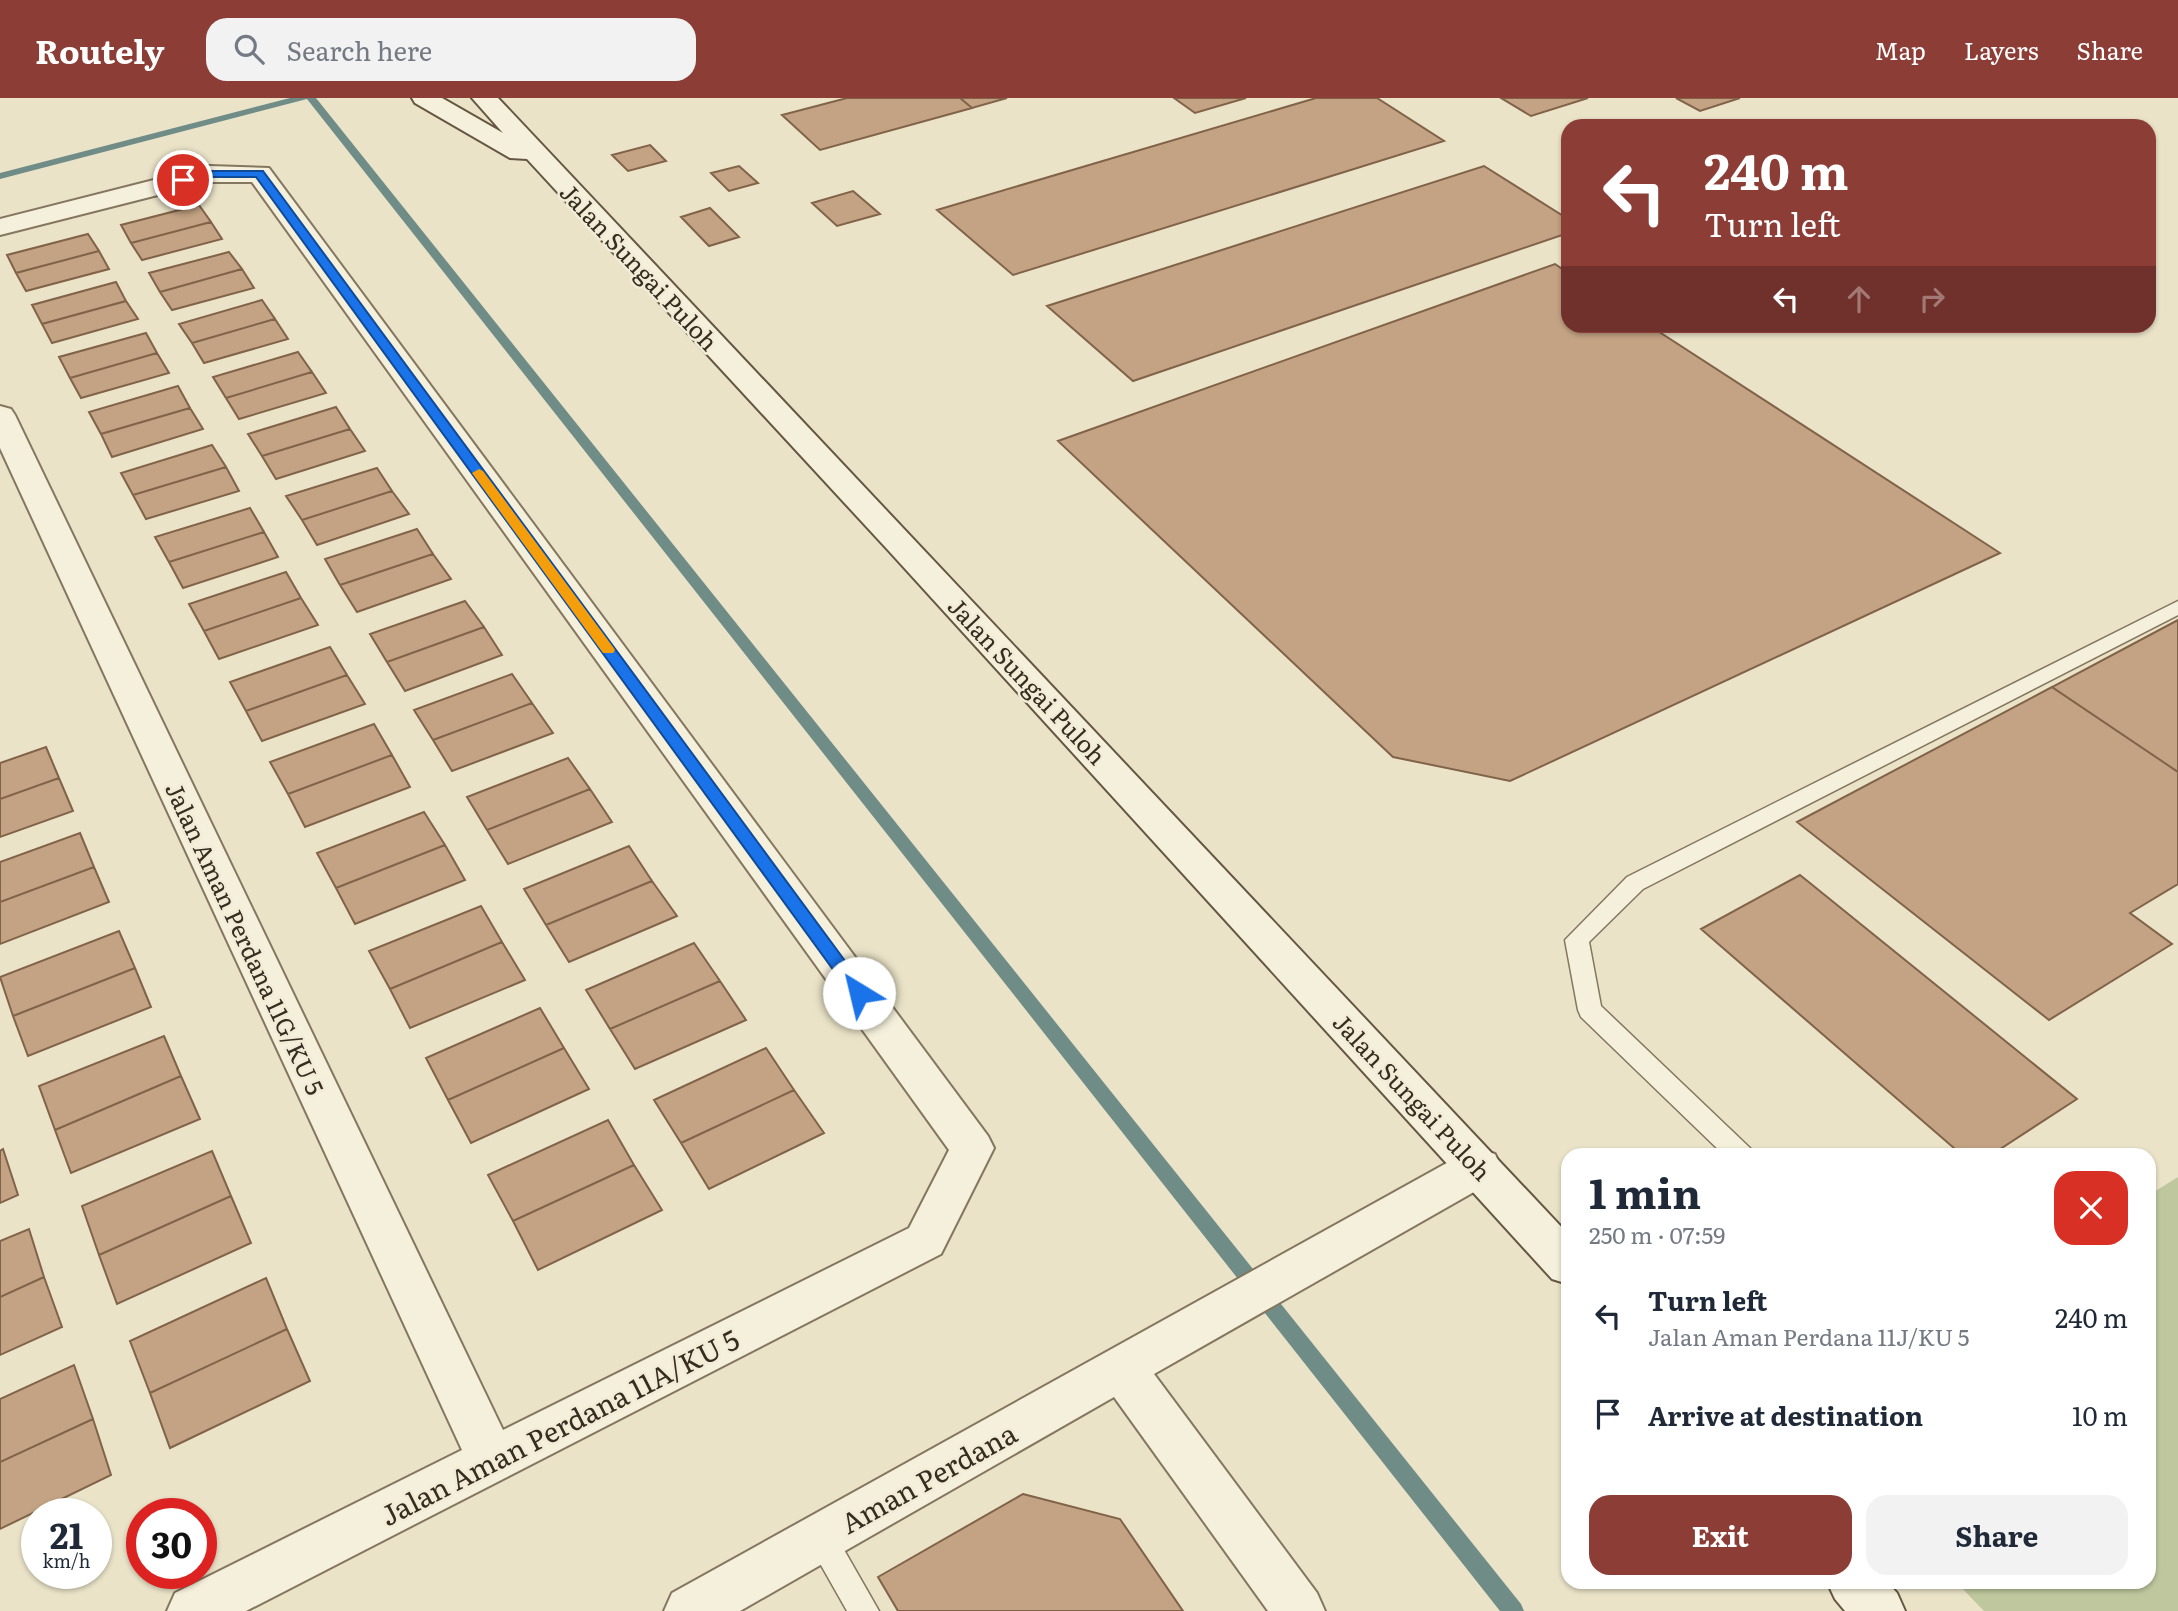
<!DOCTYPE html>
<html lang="en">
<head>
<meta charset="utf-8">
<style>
	body { margin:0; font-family:Literata,serif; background:#f2f2f3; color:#1f2937; height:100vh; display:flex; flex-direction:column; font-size:26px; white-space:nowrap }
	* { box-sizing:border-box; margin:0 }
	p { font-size:23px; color:#747a83 }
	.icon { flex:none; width:38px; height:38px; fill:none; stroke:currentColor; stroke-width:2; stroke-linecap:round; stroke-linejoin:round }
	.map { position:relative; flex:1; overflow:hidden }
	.side { position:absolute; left:1561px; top:1050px; width:595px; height:441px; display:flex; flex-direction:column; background:#fff; border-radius:21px; box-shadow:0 2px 5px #0004 }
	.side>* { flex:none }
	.hud { position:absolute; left:1561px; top:21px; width:595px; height:214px; border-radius:21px; box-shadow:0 2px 5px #0004; background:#8c3d36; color:#fff; overflow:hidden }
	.speed { position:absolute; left:21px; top:1400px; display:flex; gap:14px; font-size:35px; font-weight:700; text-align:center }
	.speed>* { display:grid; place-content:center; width:91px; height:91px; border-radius:50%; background:#fff; box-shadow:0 2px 5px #0004; line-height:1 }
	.speed small { font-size:18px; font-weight:400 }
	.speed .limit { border:10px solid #d22; background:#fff; color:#111 }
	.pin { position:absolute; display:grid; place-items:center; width:60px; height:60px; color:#fff; margin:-30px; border:4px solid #fff; border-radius:50%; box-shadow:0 2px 7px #0007 }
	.me { position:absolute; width:77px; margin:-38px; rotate:324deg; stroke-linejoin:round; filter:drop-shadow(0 0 5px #0008) }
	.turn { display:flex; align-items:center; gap:24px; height:147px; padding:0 28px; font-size:32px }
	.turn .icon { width:91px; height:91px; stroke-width:2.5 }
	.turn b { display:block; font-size:49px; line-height:60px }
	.lanes { display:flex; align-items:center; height:66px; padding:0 28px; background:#0003; justify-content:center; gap:35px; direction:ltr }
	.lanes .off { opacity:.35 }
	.round { display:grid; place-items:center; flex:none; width:74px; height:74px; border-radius:21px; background:#f2f2f3 }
	.head { display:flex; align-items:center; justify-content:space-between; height:119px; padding:0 28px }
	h1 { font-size:42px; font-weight:700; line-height:52px }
	.button { display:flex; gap:14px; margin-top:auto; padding:14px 28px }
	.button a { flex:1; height:80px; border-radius:21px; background:#8c3d36; color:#fff; font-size:28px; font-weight:700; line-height:80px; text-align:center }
	.button a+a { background:#f2f2f3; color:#1f2937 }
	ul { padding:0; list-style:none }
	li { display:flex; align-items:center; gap:21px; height:98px; padding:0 28px }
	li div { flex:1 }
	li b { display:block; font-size:26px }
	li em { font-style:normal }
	header { display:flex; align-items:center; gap:42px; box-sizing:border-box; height:98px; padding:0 35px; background:#8c3d36; color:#fff }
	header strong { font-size:33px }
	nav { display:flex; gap:38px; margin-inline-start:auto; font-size:24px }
	.search { width:490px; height:63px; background:#f2f2f3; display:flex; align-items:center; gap:18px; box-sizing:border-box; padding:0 24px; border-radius:21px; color:#747a83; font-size:26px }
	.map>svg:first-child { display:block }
	.green { fill:#bec79d }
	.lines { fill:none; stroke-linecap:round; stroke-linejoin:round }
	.stream { fill:#708c87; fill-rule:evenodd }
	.building { fill:#c3a383; stroke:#806348; stroke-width:2 }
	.lane-casing { stroke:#84765f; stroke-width:3 }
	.street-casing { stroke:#84765f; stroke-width:4 }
	.secondary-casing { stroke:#665742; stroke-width:4 }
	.lane { fill:#f5f0db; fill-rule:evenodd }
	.street { fill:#f5f0db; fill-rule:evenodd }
	.secondary { fill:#f5f0db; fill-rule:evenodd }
	.route { fill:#1a73e8; stroke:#114b97; stroke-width:2 }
	.slow { fill:#f59e0b }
	.labels { text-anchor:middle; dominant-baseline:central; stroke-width:5; stroke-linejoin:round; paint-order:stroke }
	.street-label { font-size:24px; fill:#362d21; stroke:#f2ecd7 }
	.near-street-label { font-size:28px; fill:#362d21; stroke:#f2ecd7 }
</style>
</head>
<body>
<header>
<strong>Routely</strong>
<div class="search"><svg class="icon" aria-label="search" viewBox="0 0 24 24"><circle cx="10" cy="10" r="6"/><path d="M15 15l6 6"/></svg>Search here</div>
<nav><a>Map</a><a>Layers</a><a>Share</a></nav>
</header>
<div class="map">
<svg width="2178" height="1513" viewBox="0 0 2178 1513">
	<rect width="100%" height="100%" fill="#eae3c8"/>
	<path class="green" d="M2178,1079V1513H1984L1956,1484H2149V1097Z"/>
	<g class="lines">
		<path class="stream" d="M290,0H316L1521,1506L1524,1513H1500L307,1L0,81V75Z"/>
	</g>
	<path class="building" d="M847,0H960L972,10L820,52L782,17Z
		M960,0H1007L972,10Z
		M1174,0H1246L1195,15Z
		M1316,0H1377L1444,43L1013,177L937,112Z
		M1501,0H1588L1531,18Z
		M1676,0H1740L1700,13Z
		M650,47L666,63L628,73L612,57Z
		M739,68L758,85L729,93L711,75Z
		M1484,68L1568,121V135L1133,283L1047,208Z
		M853,93L880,116L837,128L812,105Z
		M199,107L211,124L131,145L121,127Z
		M710,110L739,139L709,148L681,119Z
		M211,124L222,141L142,162L131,145Z
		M88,136L99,153L16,175L7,157Z
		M99,153L109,171L26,193L16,175Z
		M229,154L242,171L160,194L149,175Z
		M1555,166L1568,175V228H1650L2000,455L1510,683L1393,659L1058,343Z
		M242,171L254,190L172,212L160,194Z
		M116,184L126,203L42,226L32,207Z
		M262,202L275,221L192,245L179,226Z
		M126,203L138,221L52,245L42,226Z
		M275,221L288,241L204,265L192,245Z
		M146,235L157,255L70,280L59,259Z
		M298,254L312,274L226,300L213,279Z
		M157,255L169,275L81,300L70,280Z
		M312,274L326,295L239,321L226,300Z
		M178,288L190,310L101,336L89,314Z
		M336,309L350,331L262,358L248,336Z
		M190,310L203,331L112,359L101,336Z
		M350,331L365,353L276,381L262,358Z
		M212,347L226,369L133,397L121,375Z
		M226,369L239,393L146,421L133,397Z
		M377,370L392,393L302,422L286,398Z
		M392,393L409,416L317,447L302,422Z
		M250,410L264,434L169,464L155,439Z
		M417,431L433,456L340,487L325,461Z
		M264,434L278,459L183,490L169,464Z
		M433,456L451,481L357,514L340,487Z
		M286,474L301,500L204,533L189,506Z
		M301,500L318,527L219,561L204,533Z
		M465,503L484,529L387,564L370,536Z
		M2178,522V674L2052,589Z
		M484,529L502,557L405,593L387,564Z
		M330,549L347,577L246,613L230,584Z
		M512,576L532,605L433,642L414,612Z
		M347,577L365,606L262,643L246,613Z
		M2052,589L2178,674V786L2130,815L2172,846L2049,922L1797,724Z
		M532,605L553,635L452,673L433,642Z
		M374,626L392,657L288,696L270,664Z
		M46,649L59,680L0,701V665Z
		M392,657L410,689L305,729L288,696Z
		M568,660L590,691L487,732L467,699Z
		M59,680L73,713L0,739V701Z
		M590,691L612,724L508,766L487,732Z
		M424,714L445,747L336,790L317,755Z
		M80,735L94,769L0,804V764Z
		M445,747L465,782L355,826L336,790Z
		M629,748L652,783L546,827L524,791Z
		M94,769L109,804L0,846V804Z
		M1800,777L2077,1001L1991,1057H1962L1701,831Z
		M652,783L677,818L569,864L546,827Z
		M481,808L502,844L390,891L369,853Z
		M119,833L135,870L13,918L0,879Z
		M502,844L525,882L410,930L390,891Z
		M694,845L720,883L610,931L586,892Z
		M135,870L151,909L28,958L13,918Z
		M720,883L746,922L635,971L610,931Z
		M540,910L564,950L448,1002L426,960Z
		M164,938L181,978L55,1032L39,988Z
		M564,950L589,991L471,1045L448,1002Z
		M766,950L794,992L681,1045L654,1002Z
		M181,978L200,1021L71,1075L55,1032Z
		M794,992L824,1035L709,1091L681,1045Z
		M608,1022L634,1067L513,1123L488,1077Z
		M3,1051L18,1097L0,1105V1053Z
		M212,1053L231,1098L99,1157L82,1108Z
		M634,1067L662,1112L538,1172L513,1123Z
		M231,1098L251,1145L117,1206L99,1157Z
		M29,1131L44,1179L0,1199V1143Z
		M44,1179L62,1229L0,1257V1199Z
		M266,1180L287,1231L150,1295L130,1243Z
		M287,1231L310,1283L170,1350L150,1295Z
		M74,1267L93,1321L0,1364V1301Z
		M93,1321L111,1377L0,1431V1364Z
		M1023,1396L1120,1421L1183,1513H898L878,1479Z"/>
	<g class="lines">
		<g class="lane-casing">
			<path id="lane" d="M2178,503V517L1643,791L1589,844L1601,908L1750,1050L1754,1057H1724L1581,919L1578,912L1565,842L1627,779Z
				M820,1425L831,1429L879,1513H847L805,1439L809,1429Z"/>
		</g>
		<g class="street-casing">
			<path id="street" d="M209,68L269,70L988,1038L994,1050L941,1156L246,1513H167L175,1495L462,1352L0,350V308L11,311L15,317L503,1332L909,1130L949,1052L252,84H209L0,137V121Z
				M1479,1051L1495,1056L1501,1069L1495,1082L1154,1276L1317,1495L1325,1513H1268L1114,1299L740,1513H664L672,1495L1463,1056Z"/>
		</g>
		<g class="secondary-casing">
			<path id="secondary" d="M412,0H442L503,35L472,0H498L1568,1136V1186L1552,1181L888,452L527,61L510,60L415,5Z
				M1827,1484H1887L1897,1495L1905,1513H1845L1835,1501Z"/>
		</g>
		<use href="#lane" class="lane"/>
		<use href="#street" class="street"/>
		<use href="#secondary" class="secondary"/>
	</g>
	<path class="route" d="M205,73H263L865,890L868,895L865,899H853L256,79H209L183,86L177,82Z"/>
	<path class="slow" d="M479,371L483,373L613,549L615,552L613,555H603L472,375Z"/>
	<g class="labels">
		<g class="street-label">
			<text transform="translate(640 168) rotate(47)">Jalan Sungai Puloh</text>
			<text transform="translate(1028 582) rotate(47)">Jalan Sungai Puloh</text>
			<text transform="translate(246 840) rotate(65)">Jalan Aman Perdana 11G/KU 5</text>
			<text transform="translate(1413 998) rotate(47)">Jalan Sungai Puloh</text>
		</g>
		<g class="near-street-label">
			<text transform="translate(559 1328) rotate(-27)">Jalan Aman Perdana 11A/KU 5</text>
			<text transform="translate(928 1379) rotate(-29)">Aman Perdana</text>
		</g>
	</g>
</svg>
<div class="speed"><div>21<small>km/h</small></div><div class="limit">30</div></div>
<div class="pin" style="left:183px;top:82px;background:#d93025"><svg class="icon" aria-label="arrive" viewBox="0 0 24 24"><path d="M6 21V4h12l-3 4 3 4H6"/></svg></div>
<svg class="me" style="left:859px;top:895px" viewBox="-20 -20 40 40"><circle r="19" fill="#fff"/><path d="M0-13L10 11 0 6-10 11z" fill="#1a73e8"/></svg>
<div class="hud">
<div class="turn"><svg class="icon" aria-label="left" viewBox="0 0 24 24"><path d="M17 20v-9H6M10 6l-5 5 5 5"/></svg><div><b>240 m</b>Turn left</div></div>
<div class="lanes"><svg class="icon" aria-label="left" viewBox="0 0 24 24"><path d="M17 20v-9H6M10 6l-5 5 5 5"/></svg><svg class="icon off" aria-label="ahead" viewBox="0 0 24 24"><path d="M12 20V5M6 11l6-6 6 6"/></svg><svg class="icon off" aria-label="right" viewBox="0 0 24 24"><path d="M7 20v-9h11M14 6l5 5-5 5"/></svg></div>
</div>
<section class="side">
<div class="head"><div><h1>1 min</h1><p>250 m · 07:59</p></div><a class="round" style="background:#d93025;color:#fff"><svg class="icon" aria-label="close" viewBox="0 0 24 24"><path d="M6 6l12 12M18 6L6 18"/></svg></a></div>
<ul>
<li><svg class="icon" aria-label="left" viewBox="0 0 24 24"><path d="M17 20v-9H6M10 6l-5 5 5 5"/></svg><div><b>Turn left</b><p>Jalan Aman Perdana 11J/KU 5</p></div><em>240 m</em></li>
<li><svg class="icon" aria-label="arrive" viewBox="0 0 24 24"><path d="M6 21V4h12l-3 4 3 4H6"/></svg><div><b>Arrive at destination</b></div><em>10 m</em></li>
</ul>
<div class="button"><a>Exit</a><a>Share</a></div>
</section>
</div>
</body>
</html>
